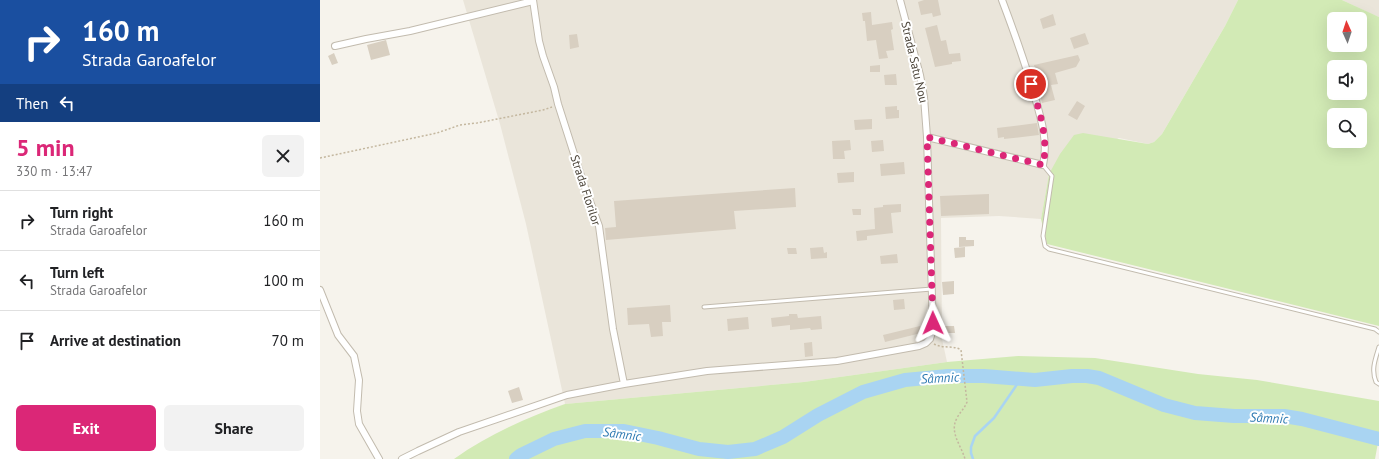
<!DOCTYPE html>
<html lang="en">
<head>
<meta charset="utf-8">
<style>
	body { margin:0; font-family:"PT Sans",sans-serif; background:#f2f2f2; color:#202124; height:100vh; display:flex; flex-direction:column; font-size:15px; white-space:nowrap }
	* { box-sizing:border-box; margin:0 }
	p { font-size:13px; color:#757577 }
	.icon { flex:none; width:22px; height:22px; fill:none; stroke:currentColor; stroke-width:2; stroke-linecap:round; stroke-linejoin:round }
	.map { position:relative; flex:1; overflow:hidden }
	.side { display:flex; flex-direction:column; background:#fff; width:320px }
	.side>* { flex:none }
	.banner { background:#1a4fa0; color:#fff; overflow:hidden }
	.needle { width:26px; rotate:357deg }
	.tools { position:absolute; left:1007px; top:12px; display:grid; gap:8px }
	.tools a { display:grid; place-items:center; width:40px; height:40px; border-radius:6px; background:#fff; box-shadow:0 4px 16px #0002; font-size:20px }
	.pin { position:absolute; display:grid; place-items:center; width:34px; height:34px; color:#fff; margin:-17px; border:2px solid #fff; border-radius:50%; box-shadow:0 1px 4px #0007 }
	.me { position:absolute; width:44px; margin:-22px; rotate:359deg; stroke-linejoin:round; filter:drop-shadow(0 0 3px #0008) }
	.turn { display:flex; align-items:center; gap:14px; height:84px; padding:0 16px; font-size:18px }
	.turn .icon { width:52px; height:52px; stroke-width:2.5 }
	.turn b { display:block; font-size:28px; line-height:34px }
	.then { display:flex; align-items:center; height:38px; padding:0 16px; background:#0003; gap:8px; font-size:15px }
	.round { display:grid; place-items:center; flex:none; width:42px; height:42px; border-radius:6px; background:#f2f2f2 }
	.head { display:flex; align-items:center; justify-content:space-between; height:68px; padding:0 16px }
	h1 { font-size:24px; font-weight:600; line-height:30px; color:#db2777 }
	.action { display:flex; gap:8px; margin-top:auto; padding:8px 16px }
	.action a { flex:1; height:46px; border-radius:6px; background:#db2777; color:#fff; font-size:16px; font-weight:600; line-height:46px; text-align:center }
	.action a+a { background:#f2f2f2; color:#202124 }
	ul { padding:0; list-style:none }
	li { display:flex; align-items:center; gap:12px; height:60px; padding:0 16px; border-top:1px solid #e0e0e0 }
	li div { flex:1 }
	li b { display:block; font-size:15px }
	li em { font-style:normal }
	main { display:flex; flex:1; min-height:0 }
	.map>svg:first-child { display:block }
	.residential { fill:#eae5da }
	.green { fill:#d2eab5; fill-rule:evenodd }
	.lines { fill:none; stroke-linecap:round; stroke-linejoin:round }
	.stream { stroke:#a9d4f2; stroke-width:2.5 }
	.river { stroke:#a9d4f2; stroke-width:14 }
	.building { fill:#d8cfc1 }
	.lane-casing { stroke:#c2bbae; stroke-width:5 }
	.street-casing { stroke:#c2bbae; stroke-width:8 }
	.path { stroke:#c4b79f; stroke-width:1.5; stroke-dasharray:2 2; stroke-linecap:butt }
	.lane { stroke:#fff; stroke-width:3 }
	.street { stroke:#fff; stroke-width:6 }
	.route { stroke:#db2777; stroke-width:7; stroke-dasharray:0 12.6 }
	.labels { text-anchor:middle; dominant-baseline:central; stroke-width:4; stroke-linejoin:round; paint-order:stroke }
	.street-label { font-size:12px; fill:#4b4439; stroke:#fff }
	.water-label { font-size:13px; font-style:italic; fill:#2e7ab2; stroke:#fff }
</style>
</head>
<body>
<main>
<section class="side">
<div class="banner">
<div class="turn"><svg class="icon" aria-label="right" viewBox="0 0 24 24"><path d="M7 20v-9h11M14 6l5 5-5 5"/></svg><div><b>160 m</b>Strada Garoafelor</div></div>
<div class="then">Then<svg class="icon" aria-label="left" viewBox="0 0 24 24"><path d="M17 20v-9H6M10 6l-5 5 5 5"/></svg></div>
</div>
<div class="head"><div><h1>5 min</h1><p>330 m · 13:47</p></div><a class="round"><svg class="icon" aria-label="close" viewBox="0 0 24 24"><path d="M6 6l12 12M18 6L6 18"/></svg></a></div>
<ul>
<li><svg class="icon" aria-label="right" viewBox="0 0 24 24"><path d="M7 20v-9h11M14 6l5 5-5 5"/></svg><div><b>Turn right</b><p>Strada Garoafelor</p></div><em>160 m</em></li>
<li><svg class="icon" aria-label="left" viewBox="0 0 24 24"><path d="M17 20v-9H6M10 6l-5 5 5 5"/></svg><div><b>Turn left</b><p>Strada Garoafelor</p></div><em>100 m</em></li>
<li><svg class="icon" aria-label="arrive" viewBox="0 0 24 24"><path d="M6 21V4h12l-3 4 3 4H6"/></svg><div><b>Arrive at destination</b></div><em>70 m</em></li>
</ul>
<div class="action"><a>Exit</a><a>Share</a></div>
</section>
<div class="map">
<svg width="1059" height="459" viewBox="0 0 1059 459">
	<rect width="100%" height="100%" fill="#f6f3ec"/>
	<path class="residential" d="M143,0H918L905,26L842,134L834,142L828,144L799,138L729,174L721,219L679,216L621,218L622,339L627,362L484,382L245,404L206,224L180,124Z
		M1022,0H1059V17L1054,15Z"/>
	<path class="green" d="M918,0H1022L1059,17V326L727,244L721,219L729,174L740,154L754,135L763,133L828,144L834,142L842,134L905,26ZM1014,19H1040V45H1014ZM1014,67H1040V93H1014ZM1014,115H1040V141H1014Z
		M698,356L775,358L878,374L937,380L1059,401V437L1055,459H134C168,435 206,418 245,404L484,382L627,362Z"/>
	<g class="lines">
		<path class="stream" d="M653,459L651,453V447L655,436L674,418L700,380"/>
		<path class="river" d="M196,459L201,455L234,439L265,431H304L338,438L379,449L408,452L435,449L463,437L498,415L543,392L585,380L628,376H664L715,380L752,376H767L779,378L844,405L875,413L914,416H964L982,419L1059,439"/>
	</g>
	<path class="building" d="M604,0H618L621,15L613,17L612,13L601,15L598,2Z
		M551,12L552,25L572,22L573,29L571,30L574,50L566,51L568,58L559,59L556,40L547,41L545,21H543L542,13Z
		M733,14L736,25L723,29L720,19Z
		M617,25L621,41L626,40L629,54L640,53L641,61L632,62V64L615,67L605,28Z
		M765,33L769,44L754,49L750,38Z
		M257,34L259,47L250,49L249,35Z
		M66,40L70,55L51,60L47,45Z
		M14,53L18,63L12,65L8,56Z
		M758,55L760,60L756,67L735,73L738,84L731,85L735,100L722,103L720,94L726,92L722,75L717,76L714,65Z
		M560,65V72H550V66Z
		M576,74L577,85H565L564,75Z
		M757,101L765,106L757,120L748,115Z
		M577,106V110H579V118L566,119L565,107Z
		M552,119V129L535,130L534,120Z
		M717,123L719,135L684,139V137L678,138L677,128Z
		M530,140L531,150L524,151L525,159H513L512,141Z
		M563,140L564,151L552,152L551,141Z
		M584,162L585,174L561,176L560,164Z
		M534,172V182L518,183L517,173Z
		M475,188L476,207L414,211L416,229L286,240L285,228L296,227L294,201Z
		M669,194V214L621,216L620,196Z
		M581,204V212L571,213L573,233L547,236V240L537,241L536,231L555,229L554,208L563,207V205Z
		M532,209H541V215H533Z
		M639,237H646V240H654V246L639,247Z
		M503,247L504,253L507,252V258L491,259L490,248Z
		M645,247V257L635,258L634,248Z
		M467,248H476L477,254H468Z
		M577,254L578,263L561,264L560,256Z
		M634,281V294L623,295L622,282Z
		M584,299L585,309L574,310L573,300Z
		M350,305L351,322H342L343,336L331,337L329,324L308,325L307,308Z
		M469,314H477L478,318L501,316L502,329L491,330L490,328L470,330V325L452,327L451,318L469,316Z
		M428,317L429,329L408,331L407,319Z
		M600,326L601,333L565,342L563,335Z
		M623,326H634L635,333H623Z
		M492,342L493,356L485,357L484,343Z
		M199,387L203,400L192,403L188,391Z"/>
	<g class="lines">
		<g class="lane-casing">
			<path id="lane" d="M723,165L732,176L723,236L725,246L729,249L1055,329L1059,332
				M384,307L612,289
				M1059,347C1055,360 1051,370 1056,382L1059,384"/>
		</g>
		<g class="street-casing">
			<path id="street" d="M213,0L219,41L223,56L234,87L238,104L263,182L279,226L293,329L304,384
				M15,46L46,39L90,31L213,1
				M607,137L723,165C729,139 719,112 712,87C703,57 693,29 682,0
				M0,290L18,335L34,356L39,380L37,411L39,424L59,459
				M82,459L98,451L139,432L247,395L304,384L387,371L517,361L599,346L606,343L610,339L613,329L607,137L604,97L600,75L580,0"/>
		</g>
		<path class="path" d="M0,158L117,133L140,125L157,123L223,110L232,107
			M614,344C623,349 634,345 641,350L647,402C645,408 640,412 637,418C629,432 641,445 645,459"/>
		<use href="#lane" class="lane"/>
		<use href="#street" class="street"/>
	</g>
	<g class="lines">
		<path class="route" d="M613,323L607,137L723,165C729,138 719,110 711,84"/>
	</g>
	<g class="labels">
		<g class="street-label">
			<text transform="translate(595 62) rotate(77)">Strada Satu Nou</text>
			<text transform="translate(266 190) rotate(72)">Strada Florilor</text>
		</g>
		<g class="water-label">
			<text transform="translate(620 378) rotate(-3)">Sâmnic</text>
			<text transform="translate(949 418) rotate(3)">Sâmnic</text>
			<text transform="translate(302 434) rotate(7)">Sâmnic</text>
		</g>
	</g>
</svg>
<div class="tools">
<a><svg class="needle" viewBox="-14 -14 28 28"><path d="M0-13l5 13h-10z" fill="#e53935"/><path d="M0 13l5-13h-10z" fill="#757577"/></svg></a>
<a><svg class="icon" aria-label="sound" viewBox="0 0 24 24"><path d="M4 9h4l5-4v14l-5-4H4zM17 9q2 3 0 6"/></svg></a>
<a><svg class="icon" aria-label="search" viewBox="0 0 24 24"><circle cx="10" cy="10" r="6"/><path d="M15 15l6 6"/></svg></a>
</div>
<div class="pin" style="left:711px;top:84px;background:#d93025"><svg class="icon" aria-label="arrive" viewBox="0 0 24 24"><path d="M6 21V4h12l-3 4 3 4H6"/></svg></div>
<svg class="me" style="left:613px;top:323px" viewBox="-20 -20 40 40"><path d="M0-17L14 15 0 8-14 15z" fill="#db2777" stroke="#fff" stroke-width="4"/></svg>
</div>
</main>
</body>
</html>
